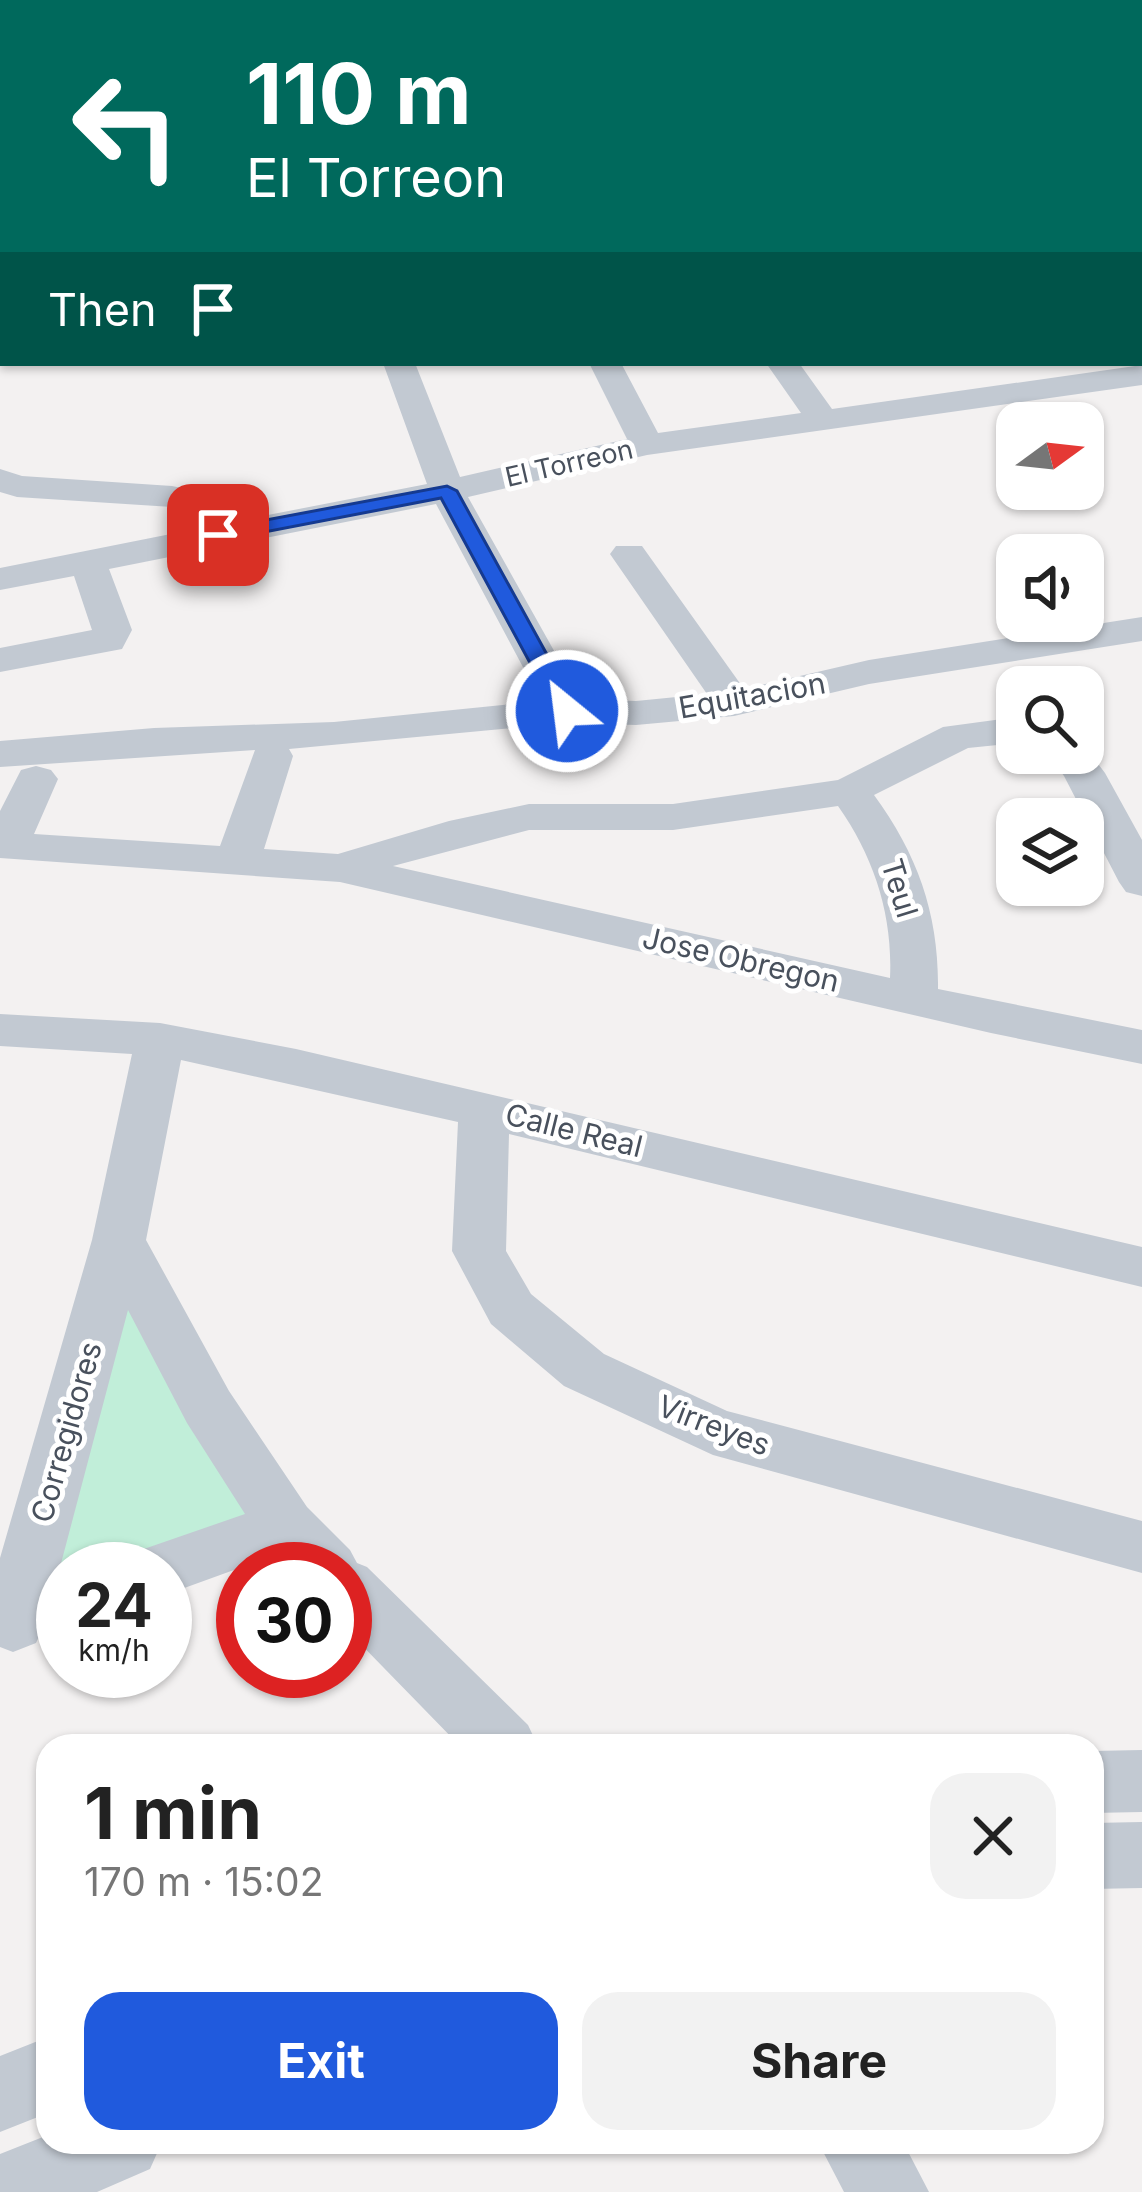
<!DOCTYPE html>
<html lang="en">
<head>
<meta charset="utf-8">
<style>
	body { margin:0; font-family:Inter,sans-serif; background:#f2f2f2; color:#222; height:100vh; display:flex; flex-direction:column; font-size:45px; white-space:nowrap }
	* { box-sizing:border-box; margin:0 }
	p { font-size:39px; color:#767676 }
	.icon { flex:none; width:66px; height:66px; fill:none; stroke:currentColor; stroke-width:2; stroke-linecap:round; stroke-linejoin:round }
	.map { position:relative; flex:1; overflow:hidden }
	.panel { position:absolute; left:36px; top:1734px; width:1068px; height:420px; display:flex; flex-direction:column; background:#fff; border-radius:36px; box-shadow:0 3px 9px #0004 }
	.panel>* { flex:none }
	.guide { position:absolute; left:0px; top:0px; width:1143px; height:366px; box-shadow:0 3px 9px #0004; background:#00695c; color:#fff; overflow:hidden }
	.needle { width:78px; rotate:75deg }
	.controls { position:absolute; left:996px; top:402px; display:grid; gap:24px }
	.controls a { display:grid; place-items:center; width:108px; height:108px; border-radius:24px; background:#fff; box-shadow:0 3px 9px #0004; font-size:60px }
	.speed { position:absolute; left:36px; top:1542px; display:flex; gap:24px; font-size:60px; font-weight:700; text-align:center }
	.speed>* { display:grid; place-content:center; width:156px; height:156px; border-radius:50%; background:#fff; box-shadow:0 3px 9px #0004; line-height:1 }
	.speed small { font-size:30px; font-weight:400 }
	.speed .limit { border:18px solid #d22; background:#fff; color:#111 }
	.pin { position:absolute; display:grid; place-items:center; width:102px; height:102px; color:#fff; margin:-51px; border-radius:24px; box-shadow:0 6px 18px #0006 }
	.me { position:absolute; width:132px; margin:-66px; rotate:331deg; stroke-linejoin:round; filter:drop-shadow(0 0 9px #0008) }
	.turn { display:flex; align-items:center; gap:42px; height:252px; padding:0 48px; font-size:54px }
	.turn .icon { width:156px; height:156px; stroke-width:2.5 }
	.turn b { display:block; font-size:84px; line-height:102px }
	.then { display:flex; align-items:center; height:114px; padding:0 48px; background:#0003; gap:24px; font-size:45px }
	.round { display:grid; place-items:center; flex:none; width:126px; height:126px; border-radius:36px; background:#f2f2f2 }
	.headline { display:flex; align-items:center; justify-content:space-between; height:204px; padding:0 48px }
	h1 { font-size:72px; font-weight:700; line-height:90px }
	.cta { display:flex; gap:24px; margin-top:auto; padding:24px 48px }
	.cta a { flex:1; height:138px; border-radius:36px; background:#205add; color:#fff; font-size:48px; font-weight:700; line-height:138px; text-align:center }
	.cta a+a { background:#f2f2f2; color:#222 }
	.map>svg:first-child { display:block }
	.green { fill:#c1eed9 }
	.building { fill:#cecfd5; stroke:#909195; stroke-width:3 }
	.lines { fill:none; stroke-linecap:round; stroke-linejoin:round }
	.minor { fill:#c2c9d2; fill-rule:evenodd }
	.major { fill:#b2bcce; fill-rule:evenodd }
	.route { fill:#205add; stroke:#153a90; stroke-width:3 }
	.labels { text-anchor:middle; dominant-baseline:central; stroke-width:10; stroke-linejoin:round; paint-order:stroke }
	.far-street-label { font-size:27px; fill:#49515d; stroke:#fff }
	.street-label { font-size:30px; fill:#49515d; stroke:#fff }
</style>
</head>
<body>
<div class="map">
<svg width="1142" height="2192" viewBox="0 0 1142 2192">
	<rect width="100%" height="100%" fill="#f3f1f1"/>
	<path class="green" d="M120,1290L253,1526L128,1569H63V1591L36,1600Z"/>
	<path class="building" d="M1140,121L1142,123V168H1140Z"/>
	<g class="lines">
		<path class="minor" d="M161,0H185L159,3Z
			M302,0H326V3H302Z
			M399,0H423L424,3H400Z
			M670,0H705L668,3Z
			M923,0H950L952,3H925Z
			M1028,0H1070L1026,3Z
			M0,83H3V99H0Z
			M3,143V159L0,160V144Z
			M1142,190V208L1140,209V191Z
			M0,222H3V240H0Z
			M383,363H415L460,477L627,439L589,363H621L658,433L801,413L766,363H799L832,409L1142,365V385L647,455L468,497L581,699L636,701L707,694L610,554L616,546H642L744,689L869,660L1142,617V641L869,684L734,716L636,725L567,723L289,749L293,756L264,849L338,854L449,821L529,804H673L838,780L943,727L1017,717V743L968,748L874,795C918,855 939,915 938,989L1142,1030V1064L991,1033L340,882L0,858V811L21,770L36,766L51,770L58,779L34,834L220,846L255,750L0,767V741L154,728L334,722L541,701L436,504L109,569L132,630L122,649L0,672V648L92,630L74,576L0,590V568L226,523L172,507L17,497L0,492V469L22,476L172,486L215,495L268,515L427,484ZM838,806C874,857 893,915 890,978L393,866L529,830H673Z
			M1083,744L1105,773L1142,840V896L1126,892L1119,882L1064,776L1047,753H1083Z
			M0,1014L160,1023L296,1049L1142,1247V1287L509,1134L506,1251L531,1294L604,1354L727,1411L1142,1521V1573L713,1455L564,1386L491,1324L452,1251L458,1122L181,1060L146,1240L229,1391L307,1507L350,1550L357,1563L367,1567L528,1725L538,1746H460L345,1628V1569H288L275,1555L165,1595V1569H132L141,1550L245,1514L187,1423L128,1310L45,1624L36,1643L13,1652L0,1647V1558L92,1240L132,1054L0,1046Z
			M1142,1750V1812L1092,1813V1751Z
			M1142,1822V1888L1092,1889V1823Z
			M48,2037V2113L0,2132V2056Z
			M48,2135V2142H162L150,2169L97,2192H0V2154Z
			M818,2142H903L929,2192H844Z"/>
		<path class="major" d="M849,0H881L883,3H851Z
			M1140,258L1142,259V284L1140,283Z
			M1140,320H1142V346H1140Z"/>
	</g>
	<path class="route" d="M447,486L457,491L578,711L575,716H559L556,711L441,498L218,541L208,535L218,529Z"/>
	<g class="labels">
		<g class="far-street-label">
			<text transform="translate(569 463) rotate(-13)">El Torreon</text>
		</g>
		<g class="street-label">
			<text transform="translate(752 695) rotate(-10)">Equitacion</text>
			<text transform="translate(900 888) rotate(73)">Teul</text>
			<text transform="translate(741 959) rotate(13)">Jose Obregon</text>
			<text transform="translate(574 1130) rotate(14)">Calle Real</text>
			<text transform="translate(714 1425) rotate(21)">Virreyes</text>
			<text transform="translate(66 1432) rotate(-74)">Corregidores</text>
		</g>
	</g>
</svg>
<div class="controls">
<a><svg class="needle" viewBox="-14 -14 28 28"><path d="M0-13l5 13h-10z" fill="#e53935"/><path d="M0 13l5-13h-10z" fill="#767676"/></svg></a>
<a><svg class="icon" aria-label="sound" viewBox="0 0 24 24"><path d="M4 9h4l5-4v14l-5-4H4zM17 9q2 3 0 6"/></svg></a>
<a><svg class="icon" aria-label="search" viewBox="0 0 24 24"><circle cx="10" cy="10" r="6"/><path d="M15 15l6 6"/></svg></a>
<a><svg class="icon" aria-label="layers" viewBox="0 0 24 24"><path d="M12 4l9 5-9 5-9-5zM3 14l9 5 9-5"/></svg></a>
</div>
<div class="speed"><div>24<small>km/h</small></div><div class="limit">30</div></div>
<div class="pin" style="left:218px;top:535px;background:#d93025"><svg class="icon" aria-label="arrive" viewBox="0 0 24 24"><path d="M6 21V4h12l-3 4 3 4H6"/></svg></div>
<svg class="me" style="left:567px;top:711px" viewBox="-20 -20 40 40"><circle r="17" fill="#205add" stroke="#fff" stroke-width="3"/><path d="M0-11L8 9 0 5-8 9z" fill="#fff"/></svg>
<div class="guide">
<div class="turn"><svg class="icon" aria-label="left" viewBox="0 0 24 24"><path d="M17 20v-9H6M10 6l-5 5 5 5"/></svg><div><b>110 m</b>El Torreon</div></div>
<div class="then">Then<svg class="icon" aria-label="arrive" viewBox="0 0 24 24"><path d="M6 21V4h12l-3 4 3 4H6"/></svg></div>
</div>
<section class="panel">
<div class="headline"><div><h1>1 min</h1><p>170 m · 15:02</p></div><a class="round"><svg class="icon" aria-label="close" viewBox="0 0 24 24"><path d="M6 6l12 12M18 6L6 18"/></svg></a></div>
<div class="cta"><a>Exit</a><a>Share</a></div>
</section>
</div>
</body>
</html>
